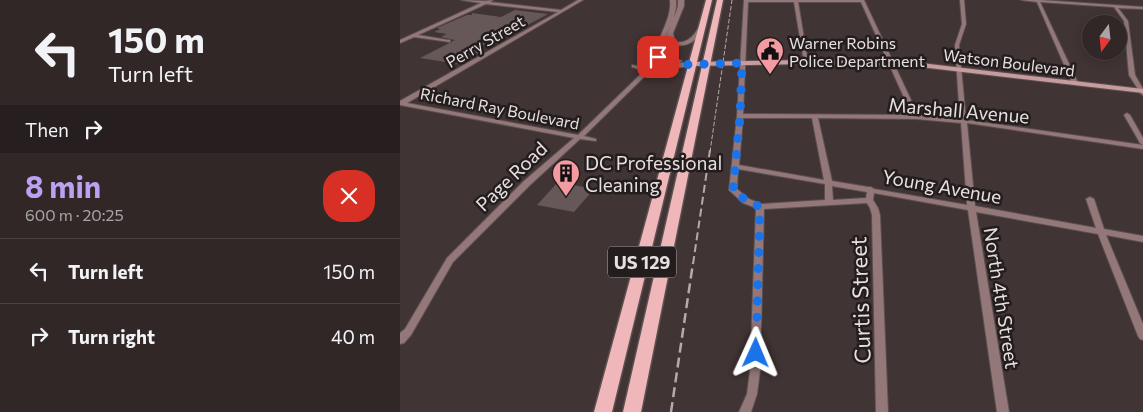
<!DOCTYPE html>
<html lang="en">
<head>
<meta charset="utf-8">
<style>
	body { margin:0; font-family:Commissioner,sans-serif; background:#3d3333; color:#f1f3f6; height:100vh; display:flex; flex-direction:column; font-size:19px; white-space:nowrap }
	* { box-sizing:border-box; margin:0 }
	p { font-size:16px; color:#a8a5a7 }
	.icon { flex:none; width:28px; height:28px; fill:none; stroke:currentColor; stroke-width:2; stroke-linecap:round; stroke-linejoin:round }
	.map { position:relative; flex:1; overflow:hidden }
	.sheet { display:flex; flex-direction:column; background:#312727; width:400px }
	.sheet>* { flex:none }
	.guide { background:#312727; color:#f1f3f6; overflow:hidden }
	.needle { width:32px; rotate:195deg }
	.controls { position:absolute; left:682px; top:15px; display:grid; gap:10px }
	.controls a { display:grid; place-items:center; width:45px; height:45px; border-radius:50%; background:#312727; box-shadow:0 2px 12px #0003,0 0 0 1px #4c4444; font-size:25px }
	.pin { position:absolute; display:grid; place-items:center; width:42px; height:42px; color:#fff; margin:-21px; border-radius:10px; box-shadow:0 2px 8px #0006 }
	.me { position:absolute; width:55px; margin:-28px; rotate:1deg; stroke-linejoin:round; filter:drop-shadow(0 0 4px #0008) }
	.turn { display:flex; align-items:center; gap:18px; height:105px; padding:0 25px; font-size:22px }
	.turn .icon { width:65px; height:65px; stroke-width:2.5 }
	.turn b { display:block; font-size:35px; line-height:42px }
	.then { display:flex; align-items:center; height:48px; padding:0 25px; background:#0003; gap:10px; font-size:19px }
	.round { display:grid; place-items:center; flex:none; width:52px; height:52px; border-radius:20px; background:#3d3333 }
	.overview { display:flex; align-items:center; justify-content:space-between; height:85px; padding:0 25px }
	h1 { font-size:30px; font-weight:700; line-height:38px; color:#bca0f2 }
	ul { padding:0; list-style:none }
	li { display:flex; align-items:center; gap:15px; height:65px; padding:0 25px; border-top:1px solid #4c4444 }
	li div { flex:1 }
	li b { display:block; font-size:19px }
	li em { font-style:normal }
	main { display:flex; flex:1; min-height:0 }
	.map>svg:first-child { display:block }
	.building { fill:#665858 }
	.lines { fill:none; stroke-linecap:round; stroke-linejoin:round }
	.minor-casing { stroke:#5c5050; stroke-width:2 }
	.tertiary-casing { stroke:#5c5050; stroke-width:2 }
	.secondary-casing { stroke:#5c5050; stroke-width:2 }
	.primary-casing { stroke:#5c5050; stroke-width:3 }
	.minor { fill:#947879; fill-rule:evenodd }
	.tertiary { fill:#947879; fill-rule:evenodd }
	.secondary { fill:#c79c9e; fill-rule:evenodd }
	.primary { fill:#efb7ba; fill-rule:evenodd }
	.rail-far2 { stroke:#b4abab; stroke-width:1; stroke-dasharray:4.5 2; stroke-linecap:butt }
	.rail-far1 { stroke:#b4abab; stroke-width:2; stroke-dasharray:8 4; stroke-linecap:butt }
	.rail { stroke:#b4abab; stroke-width:2.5; stroke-dasharray:10 5; stroke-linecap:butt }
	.route { stroke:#1a73e8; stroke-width:9; stroke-dasharray:0 16.2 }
	.labels { text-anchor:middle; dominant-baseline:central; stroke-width:5; stroke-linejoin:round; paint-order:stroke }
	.far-street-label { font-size:16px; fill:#e8e0e0; stroke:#231d1d }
	.far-poi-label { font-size:16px; fill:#e8e0e0; stroke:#231d1d; text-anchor:start }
	.shield { fill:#231d1d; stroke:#ada6a6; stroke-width:1 }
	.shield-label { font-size:18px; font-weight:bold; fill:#e8e0e0 }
	.street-label { font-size:19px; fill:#e8e0e0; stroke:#231d1d }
	.poi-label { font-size:19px; fill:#e8e0e0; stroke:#231d1d; text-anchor:start }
	.near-street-label { font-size:22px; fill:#e8e0e0; stroke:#231d1d }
</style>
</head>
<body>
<main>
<section class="sheet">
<div class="guide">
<div class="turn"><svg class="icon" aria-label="left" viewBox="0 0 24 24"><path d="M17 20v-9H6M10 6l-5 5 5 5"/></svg><div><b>150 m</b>Turn left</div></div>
<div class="then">Then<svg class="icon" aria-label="right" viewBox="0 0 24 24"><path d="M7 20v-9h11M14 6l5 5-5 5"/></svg></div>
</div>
<div class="overview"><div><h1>8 min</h1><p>600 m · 20:25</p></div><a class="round" style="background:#d93025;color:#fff"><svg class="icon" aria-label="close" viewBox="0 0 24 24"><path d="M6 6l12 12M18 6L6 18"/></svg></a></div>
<ul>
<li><svg class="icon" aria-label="left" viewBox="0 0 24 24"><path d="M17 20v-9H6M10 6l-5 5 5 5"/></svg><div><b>Turn left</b></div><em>150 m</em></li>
<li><svg class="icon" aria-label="right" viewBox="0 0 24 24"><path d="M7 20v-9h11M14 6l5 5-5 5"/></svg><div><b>Turn right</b></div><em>40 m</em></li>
</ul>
</section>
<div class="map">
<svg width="743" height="412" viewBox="0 0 743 412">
	<rect width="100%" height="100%" fill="#413434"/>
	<path class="building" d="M115,10L148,14L105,37H99L79,48L75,51L80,52L58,64L20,58L55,40L41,37L47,34L34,32L40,29L37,28L67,15H72V13L101,17Z
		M158,182L194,189L174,212L137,205Z"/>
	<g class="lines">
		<g class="minor-casing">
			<path id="minor" d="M61,0L85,1L93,0L90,2L161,10L178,0H183L7,103L178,135L244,71L232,67V65L249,68L250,71L184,136L196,139V141L180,139L130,185L53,262L11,335L4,343L0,344V333L5,329L47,258L124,181L174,138L0,105V101L158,12L86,4L18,35L48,40H50V42L14,37L0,43V40L81,3Z
				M344,0H464L518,115L560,119L555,45L562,24L560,0H564L566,24L559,45L566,120L743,145V149L567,123L575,206L696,228L686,199L690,197L694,199L704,229L743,236V242L706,235L743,324V340L740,339L738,336L698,234L576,212L609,412H597L568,210L474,193L473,200L478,208L480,215L488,412H476L472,215L470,208L467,203L364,209L360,371L357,394L351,412H339L347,394L350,371L356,208L343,203L329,190L337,116ZM348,2H394L404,62L406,63L408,62L398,2H461L512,115L343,114ZM343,118H412L424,180L339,165ZM418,118L516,119L561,123L567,205L474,189L471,187H468L432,181ZM338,169L425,184V200L361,204L349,199L337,189ZM432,186L467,192L466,198L433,200Z
				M621,0H640L743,7V9L718,8L728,21L735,75L743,89V95L741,94L729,75L724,21L714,7L640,2L678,83L675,85L672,83L637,2Z
				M727,113L730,115L743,138V145L740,143L724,115Z"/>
		</g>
		<g class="tertiary-casing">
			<path id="tertiary" d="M270,0H276V7L274,18L278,6V0H284V6L273,33L275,42C289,44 294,35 301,24L306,25C297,40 290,48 271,45L272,57L282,61L279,63L266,58L265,39L271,24L263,42L261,56C272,66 281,62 294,63V65C280,69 266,69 255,57C256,37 272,21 270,0Z"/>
		</g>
		<g class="secondary-casing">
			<path id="secondary" d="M406,60L512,62L743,89V93L512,66L406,64L292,66L289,64L292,62Z"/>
		</g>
		<g class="primary-casing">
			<path id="primary" d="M306,0H312L212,412H194Z
				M317,0H323L241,412H223Z"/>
		</g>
		<use href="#minor" class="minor"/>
		<use href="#tertiary" class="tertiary"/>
		<use href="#secondary" class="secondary"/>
		<use href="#primary" class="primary"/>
		<path class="rail-far2" d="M310,152L332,0"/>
		<path class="rail-far1" d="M293,264L310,150"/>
		<path class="rail" d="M271,412L293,263"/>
	</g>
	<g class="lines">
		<path class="route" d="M258,57L263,62L275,65L342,63L340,116L333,190L337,195L360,207L356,353"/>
	</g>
	<defs>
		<g id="civic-pin" transform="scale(1.4375)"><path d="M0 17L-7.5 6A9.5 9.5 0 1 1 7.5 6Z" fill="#f49aa1" stroke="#231d1d"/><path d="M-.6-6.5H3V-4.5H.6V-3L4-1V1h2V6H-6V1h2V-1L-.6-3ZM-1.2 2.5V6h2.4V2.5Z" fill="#111"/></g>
		<g id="building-pin" transform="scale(1.4375)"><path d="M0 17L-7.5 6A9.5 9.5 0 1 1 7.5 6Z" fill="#f49aa1" stroke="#231d1d"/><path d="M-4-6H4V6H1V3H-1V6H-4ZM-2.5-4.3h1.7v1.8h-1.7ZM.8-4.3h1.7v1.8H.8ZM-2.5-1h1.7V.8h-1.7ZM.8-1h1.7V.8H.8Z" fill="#111"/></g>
	</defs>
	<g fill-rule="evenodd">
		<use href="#civic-pin" x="370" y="51"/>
		<use href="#building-pin" x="166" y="173"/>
	</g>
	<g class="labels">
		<g class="far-street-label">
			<text transform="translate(85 41) rotate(-30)">Perry Street</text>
			<text transform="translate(609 62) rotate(7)">Watson Boulevard</text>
			<text transform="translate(100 108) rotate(11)">Richard Ray Boulevard</text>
		</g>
		<g class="far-poi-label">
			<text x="389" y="42">Warner Robins<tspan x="389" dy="18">Police Department</tspan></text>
		</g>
		<rect class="shield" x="208" y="246.5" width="68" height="31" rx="4"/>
		<g class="shield-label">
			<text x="242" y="262">US 129</text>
		</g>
		<g class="street-label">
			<text transform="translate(559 110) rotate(5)">Marshall Avenue</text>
			<text transform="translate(111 176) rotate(-44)">Page Road</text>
			<text transform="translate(542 186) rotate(10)">Young Avenue</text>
			<text transform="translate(602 298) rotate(81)">North 4th Street</text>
		</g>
		<g class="poi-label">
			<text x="185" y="162">DC Professional<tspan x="185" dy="22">Cleaning</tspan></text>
		</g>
		<g class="near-street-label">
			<text transform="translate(460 300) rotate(-92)">Curtis Street</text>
		</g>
	</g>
</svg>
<div class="controls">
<a><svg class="needle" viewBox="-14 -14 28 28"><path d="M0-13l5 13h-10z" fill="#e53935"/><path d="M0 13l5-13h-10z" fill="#a8a5a7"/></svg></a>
</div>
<div class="pin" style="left:258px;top:57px;background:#d93025"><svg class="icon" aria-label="arrive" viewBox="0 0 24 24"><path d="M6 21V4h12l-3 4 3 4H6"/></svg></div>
<svg class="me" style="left:356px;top:353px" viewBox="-20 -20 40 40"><path d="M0-17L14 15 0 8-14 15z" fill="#1a73e8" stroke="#fff" stroke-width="4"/></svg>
</div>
</main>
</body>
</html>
